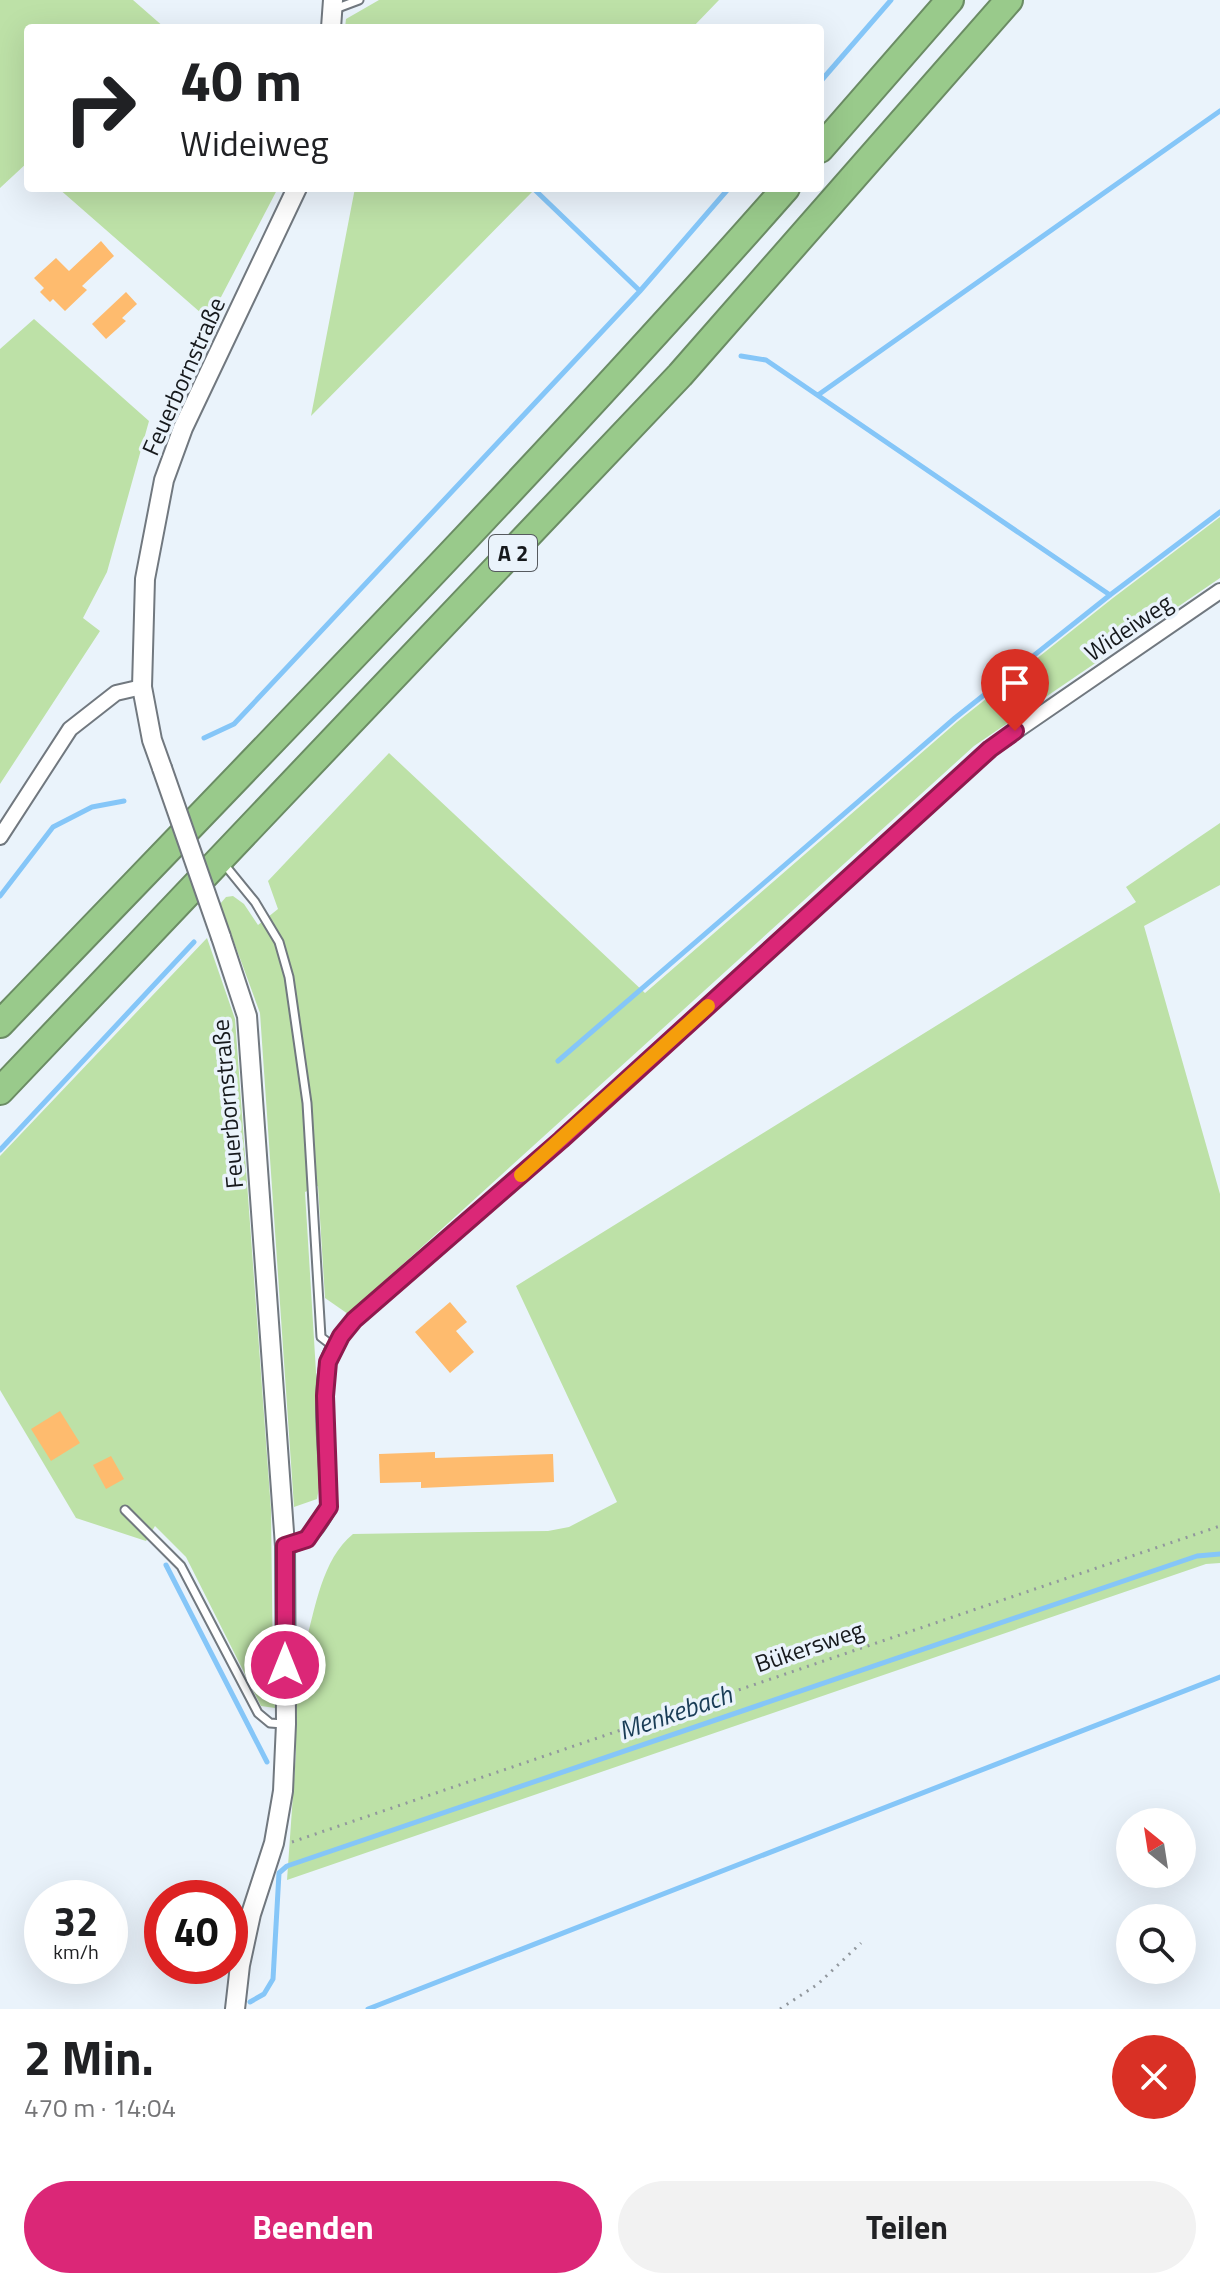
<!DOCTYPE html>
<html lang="de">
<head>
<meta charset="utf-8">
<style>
	body { margin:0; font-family:"Titillium Web",sans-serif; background:#f2f2f2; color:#202124; height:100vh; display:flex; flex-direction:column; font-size:30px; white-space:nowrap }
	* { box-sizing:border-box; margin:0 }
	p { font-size:26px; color:#757577 }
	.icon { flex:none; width:44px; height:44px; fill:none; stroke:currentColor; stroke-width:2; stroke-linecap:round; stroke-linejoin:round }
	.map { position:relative; height:2009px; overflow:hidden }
	.sheet { display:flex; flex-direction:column; background:#fff; flex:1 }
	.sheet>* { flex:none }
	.banner { position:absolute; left:24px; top:24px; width:800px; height:168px; border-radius:8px; box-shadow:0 8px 32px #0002; background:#fff; color:#202124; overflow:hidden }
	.needle { width:52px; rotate:330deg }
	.controls { position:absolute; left:1116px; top:1808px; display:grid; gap:16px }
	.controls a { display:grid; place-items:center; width:80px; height:80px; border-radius:50%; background:#fff; box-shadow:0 8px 32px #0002; font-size:40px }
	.speed { position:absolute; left:24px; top:1880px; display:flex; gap:16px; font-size:40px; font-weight:700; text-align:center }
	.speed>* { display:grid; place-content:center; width:104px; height:104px; border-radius:50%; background:#fff; box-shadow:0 8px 32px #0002; line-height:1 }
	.speed small { font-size:20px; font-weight:400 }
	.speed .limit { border:12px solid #d22; background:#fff; color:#111 }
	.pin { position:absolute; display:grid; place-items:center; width:68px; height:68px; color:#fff; margin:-82px -34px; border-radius:50% 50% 50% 0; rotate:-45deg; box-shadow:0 0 8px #0007 }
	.pin .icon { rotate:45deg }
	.me { position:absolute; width:88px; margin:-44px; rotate:0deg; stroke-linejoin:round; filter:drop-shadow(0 0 6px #0008) }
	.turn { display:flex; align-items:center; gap:28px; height:168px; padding:0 24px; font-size:36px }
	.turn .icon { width:104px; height:104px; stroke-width:2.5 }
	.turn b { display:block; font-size:56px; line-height:68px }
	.round { display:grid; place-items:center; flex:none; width:84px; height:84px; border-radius:42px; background:#f2f2f2 }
	.overview { display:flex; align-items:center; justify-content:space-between; height:136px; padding:0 24px }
	h1 { font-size:48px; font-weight:700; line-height:60px }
	.cta { display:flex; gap:16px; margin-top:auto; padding:16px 24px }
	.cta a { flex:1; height:92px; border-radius:48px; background:#db2777; color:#fff; font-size:32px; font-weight:700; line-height:92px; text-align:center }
	.cta a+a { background:#f2f2f2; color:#202124 }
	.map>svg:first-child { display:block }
	.green { fill:#bde1a7 }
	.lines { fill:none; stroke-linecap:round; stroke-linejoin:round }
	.stream { stroke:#85c6f8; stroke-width:5 }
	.building { fill:#febb6e }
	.service-casing { stroke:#71787f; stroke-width:11 }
	.minor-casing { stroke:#71787f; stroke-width:18 }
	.tertiary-casing { stroke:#71787f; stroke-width:22 }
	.motorway-casing { stroke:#6b8c64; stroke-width:30 }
	.path { stroke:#91979d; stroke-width:3; stroke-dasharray:2 6; stroke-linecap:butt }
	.service { stroke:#fff; stroke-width:7 }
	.minor { stroke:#fff; stroke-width:14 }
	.tertiary { stroke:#fff; stroke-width:18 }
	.motorway { stroke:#99ca8b; stroke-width:26 }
	.tertiary-bridge-casing { stroke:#71787f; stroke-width:22; stroke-linecap:butt }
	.tertiary-bridge { stroke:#fff; stroke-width:18 }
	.route-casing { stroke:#8e194d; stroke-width:20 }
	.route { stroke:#db2777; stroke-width:14 }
	.slow { stroke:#f59e0b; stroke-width:14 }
	.labels { text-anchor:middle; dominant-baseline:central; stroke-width:7; stroke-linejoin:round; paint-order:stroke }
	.shield { fill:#eaf3fb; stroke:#565a5f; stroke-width:2 }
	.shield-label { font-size:22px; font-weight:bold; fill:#16191c }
	.street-label { font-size:24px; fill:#16191c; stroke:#eaf3fb }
	.water-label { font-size:26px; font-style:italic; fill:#1a3d57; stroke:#eaf3fb }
</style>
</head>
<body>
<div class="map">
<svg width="1220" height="2009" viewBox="0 0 1220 2009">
	<rect width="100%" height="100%" fill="#eaf3fb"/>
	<path class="green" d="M0,0H133L165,28H28V162L0,188Z
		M379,0H719L692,28H345L346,19Z
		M58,188H278L209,320Z
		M356,188H536L311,416L355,188Z
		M34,319L149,421L107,572L83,618L100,631L0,784V349Z
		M1220,517V578L974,746L348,1314L325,1298L318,1186L305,1192L322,1470L317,1499L294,1507L260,1013L220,904L226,897L233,896L244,904L258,925L278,909L268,881L389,753L645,993L957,722L1113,598Z
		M1220,823V885L1144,926L1220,1194V1563L1206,1564L287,1880L296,1752V1647L305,1646C315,1609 322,1559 353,1534L548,1531L569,1527L617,1502L516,1286L1136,902L1126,887Z
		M207,938L235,1019L271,1510L273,1675L275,1708L261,1706L186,1557L155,1526L146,1541L76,1518L0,1390V1156Z"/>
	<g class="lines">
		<path class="stream" d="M820,82L891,0
			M536,191L640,291
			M741,356L766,360L1110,595
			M818,395L1220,111
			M204,738L234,724L640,291L729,188
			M0,896L53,827L92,807L124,801
			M558,1061L955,718L1110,595L1220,512
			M0,1150L194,942
			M166,1565L267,1762
			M250,2002L264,1994L273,1979L279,1873L287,1866L1197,1556L1220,1554
			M368,2009L1220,1677"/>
	</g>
	<path class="building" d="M101,241L114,256L82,286L87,290L65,311L53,299L50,302L40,292L44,288L34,278L56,258L69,271Z
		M126,292L137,304L122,318L126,321L106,339L92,324Z
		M450,1302L467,1322L456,1331L474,1352L450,1373L415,1332Z
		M60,1411L80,1443L51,1461L31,1429Z
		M435,1452V1458L553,1454L554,1482L421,1488V1482L380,1483L379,1454Z
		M111,1456L124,1479L106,1489L93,1465Z"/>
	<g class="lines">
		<g class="service-casing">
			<path id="service" d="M335,9L359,0
				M224,864L255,902L279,942L289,977L307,1103L321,1337L334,1347
				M125,1510L181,1566L258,1713L270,1723L283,1724"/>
		</g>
		<g class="minor-casing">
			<path id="minor" d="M0,837L70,729L116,693L142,687
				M285,1546C308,1543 319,1527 329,1507C328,1467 319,1399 328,1362C332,1346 344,1332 354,1320L561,1140L990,749L1220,591"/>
		</g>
		<g class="tertiary-casing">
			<path id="tertiary" d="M331,28L333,0
				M162,768L152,740L142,687L145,579L164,480L183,428L297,188
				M221,937L247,1016L285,1546L286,1724L283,1791L274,1843L251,1914L240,1965L235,2009"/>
		</g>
		<g class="motorway-casing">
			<path id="motorway" d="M820,149L950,0
				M0,1024C265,748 533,475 786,188
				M0,1091L680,375L1009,0"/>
		</g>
		<path class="path" d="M292,1842L1220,1526
			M780,2009L818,1984L861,1943"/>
		<use href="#service" class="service"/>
		<use href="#minor" class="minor"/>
		<use href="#tertiary" class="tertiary"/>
		<use href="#motorway" class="motorway"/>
		<g class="tertiary-bridge-casing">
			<path id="tertiary-bridge" d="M162,768L221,937"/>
		</g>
		<use href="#tertiary-bridge" class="tertiary-bridge"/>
	</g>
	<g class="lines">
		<g class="route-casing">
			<path id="route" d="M285,1665V1546L307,1539L329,1507L325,1396L328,1362L341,1336L354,1320L561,1140L990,749L1015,731"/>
		</g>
		<use href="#route" class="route"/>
		<path class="slow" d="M521,1175L708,1006"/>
	</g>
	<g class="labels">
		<rect class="shield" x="489" y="535" width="48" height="36" rx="6"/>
		<g class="shield-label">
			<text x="513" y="553">A 2</text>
		</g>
		<g class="street-label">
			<text transform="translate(183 376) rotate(-66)">Feuerbornstraße</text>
			<text transform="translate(1128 627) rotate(-34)">Wideiweg</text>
			<text transform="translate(227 1104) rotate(-95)">Feuerbornstraße</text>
			<text transform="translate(809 1646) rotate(-19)">Bükersweg</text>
		</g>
		<g class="water-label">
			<text transform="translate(675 1712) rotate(-19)">Menkebach</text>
		</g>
	</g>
</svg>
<div class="controls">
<a><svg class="needle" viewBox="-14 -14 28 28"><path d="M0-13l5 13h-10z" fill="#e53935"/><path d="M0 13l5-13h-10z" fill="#757577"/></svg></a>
<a><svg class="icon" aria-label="search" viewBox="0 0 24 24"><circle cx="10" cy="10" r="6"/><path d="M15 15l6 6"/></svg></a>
</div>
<div class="speed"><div>32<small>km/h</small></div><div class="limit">40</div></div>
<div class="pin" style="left:1015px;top:731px;background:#d93025"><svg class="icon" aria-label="arrive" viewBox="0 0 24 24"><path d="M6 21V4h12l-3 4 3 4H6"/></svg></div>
<svg class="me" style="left:285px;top:1665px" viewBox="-20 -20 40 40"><circle r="17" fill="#db2777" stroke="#fff" stroke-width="3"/><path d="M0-11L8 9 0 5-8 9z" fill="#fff"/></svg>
<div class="banner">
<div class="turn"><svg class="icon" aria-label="right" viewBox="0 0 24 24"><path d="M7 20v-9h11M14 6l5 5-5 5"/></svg><div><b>40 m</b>Wideiweg</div></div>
</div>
</div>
<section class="sheet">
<div class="overview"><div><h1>2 Min.</h1><p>470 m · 14:04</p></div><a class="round" style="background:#d93025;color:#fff"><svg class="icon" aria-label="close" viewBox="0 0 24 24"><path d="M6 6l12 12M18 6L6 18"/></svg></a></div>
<div class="cta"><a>Beenden</a><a>Teilen</a></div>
</section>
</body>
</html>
